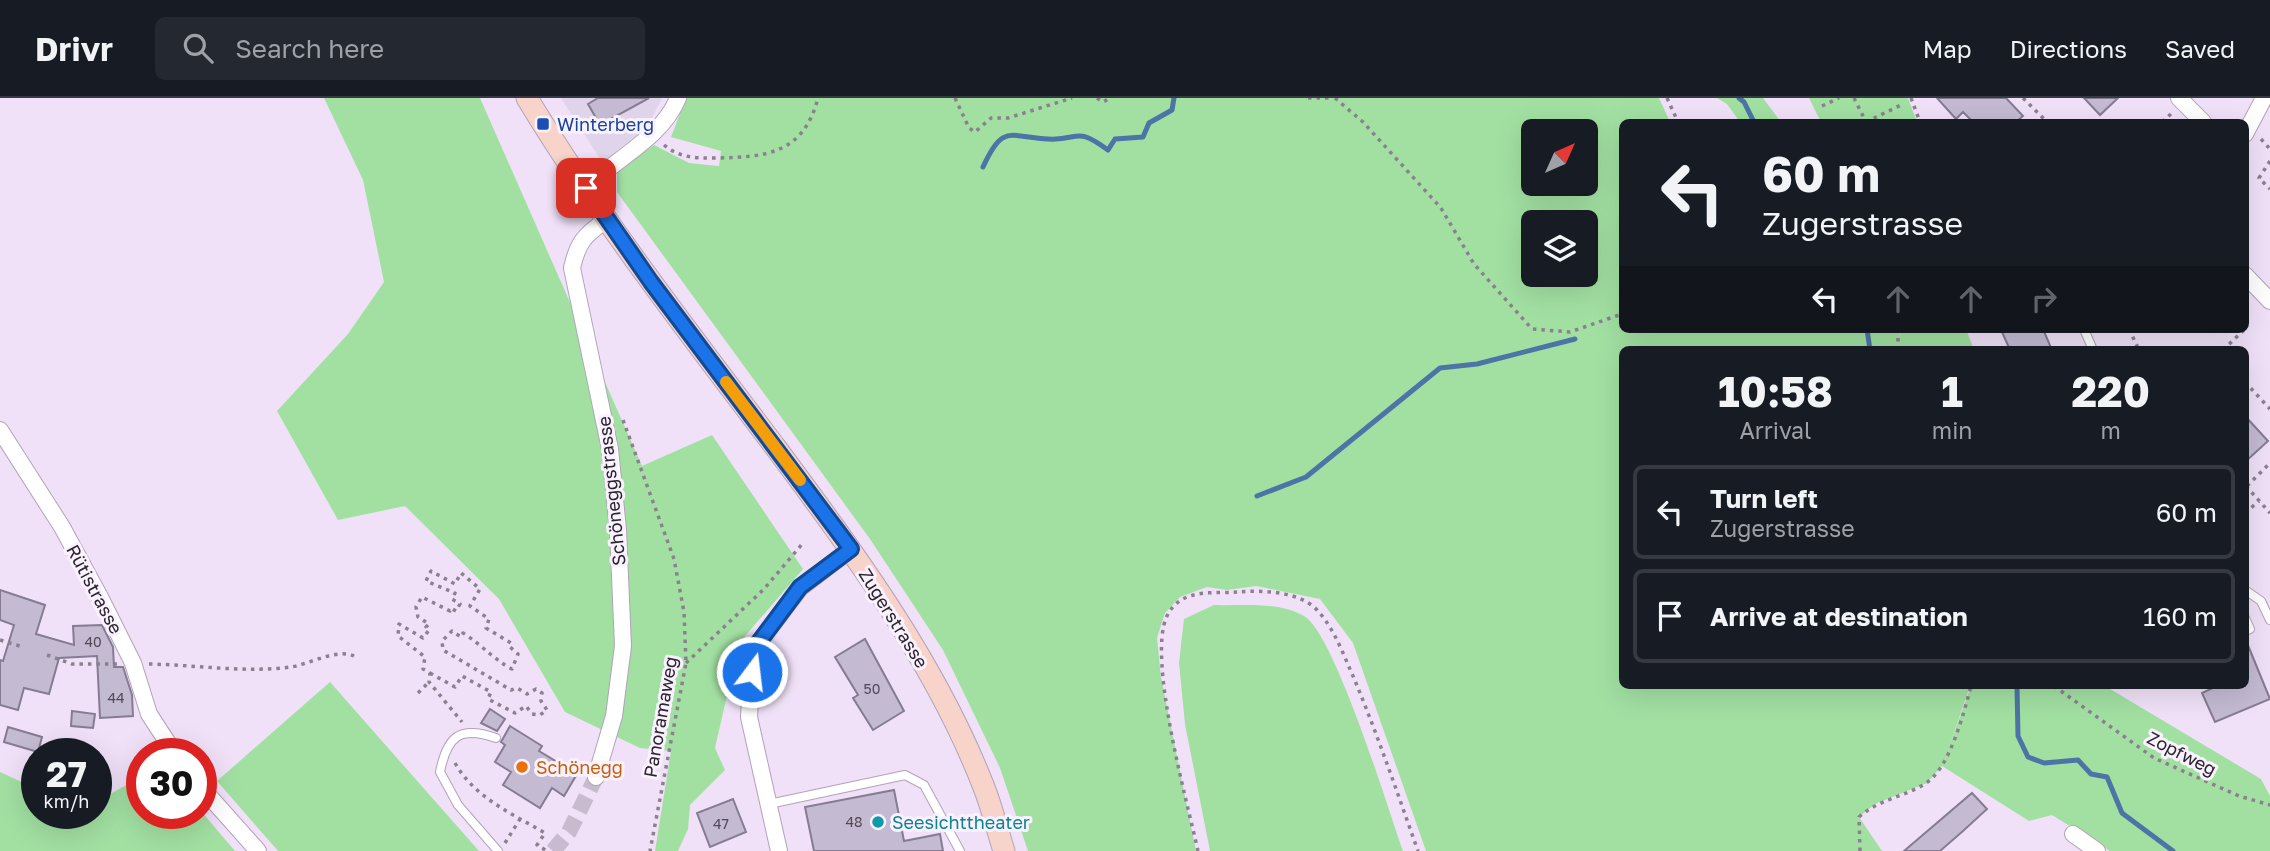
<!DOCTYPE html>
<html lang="en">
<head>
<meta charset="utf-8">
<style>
	body { margin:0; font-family:"Golos Text",sans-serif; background:#242831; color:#f1f3f6; height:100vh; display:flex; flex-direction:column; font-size:26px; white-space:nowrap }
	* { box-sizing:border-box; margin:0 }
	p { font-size:23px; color:#9ea1a6 }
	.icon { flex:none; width:38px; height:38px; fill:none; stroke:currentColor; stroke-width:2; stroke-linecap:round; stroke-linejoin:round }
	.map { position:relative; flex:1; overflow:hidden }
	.drawer { position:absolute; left:1619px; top:248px; width:630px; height:343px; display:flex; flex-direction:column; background:#171b24; border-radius:10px; box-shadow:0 7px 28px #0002 }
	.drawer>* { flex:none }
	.hud { position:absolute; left:1619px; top:21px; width:630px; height:214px; border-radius:10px; box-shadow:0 7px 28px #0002; background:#171b24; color:#f1f3f6; overflow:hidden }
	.needle { width:46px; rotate:45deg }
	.tools { position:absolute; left:1521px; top:21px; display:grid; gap:14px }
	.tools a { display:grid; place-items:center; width:77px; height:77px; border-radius:10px; background:#171b24; box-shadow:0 7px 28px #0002; font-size:35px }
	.speed { position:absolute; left:21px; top:640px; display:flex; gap:14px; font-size:35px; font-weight:700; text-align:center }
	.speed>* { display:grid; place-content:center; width:91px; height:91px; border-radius:50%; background:#171b24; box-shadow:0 7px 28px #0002; line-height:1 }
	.speed small { font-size:18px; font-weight:400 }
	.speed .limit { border:10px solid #d22; background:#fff; color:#111 }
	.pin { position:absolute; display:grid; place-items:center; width:60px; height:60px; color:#fff; margin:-30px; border-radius:14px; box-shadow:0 4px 10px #0006 }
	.me { position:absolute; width:77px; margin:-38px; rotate:15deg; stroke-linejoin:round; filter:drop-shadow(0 0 5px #0008) }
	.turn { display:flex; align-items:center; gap:24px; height:147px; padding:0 28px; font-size:32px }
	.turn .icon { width:91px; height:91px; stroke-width:2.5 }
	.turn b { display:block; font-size:49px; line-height:60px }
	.lanes { display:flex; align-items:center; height:66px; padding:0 28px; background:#0003; justify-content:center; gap:35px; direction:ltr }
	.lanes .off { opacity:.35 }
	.eta { display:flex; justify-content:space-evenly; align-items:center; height:119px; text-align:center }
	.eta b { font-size:42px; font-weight:700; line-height:49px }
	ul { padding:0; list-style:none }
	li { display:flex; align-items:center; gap:21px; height:94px; margin:0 14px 10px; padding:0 14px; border:4px solid #363941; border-radius:10px }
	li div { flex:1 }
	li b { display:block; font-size:26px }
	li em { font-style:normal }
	header { display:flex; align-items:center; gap:42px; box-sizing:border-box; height:98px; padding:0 35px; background:#171b24; border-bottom:2px solid #363941 }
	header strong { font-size:33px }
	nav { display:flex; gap:38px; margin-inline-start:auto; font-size:24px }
	.search { width:490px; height:63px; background:#242831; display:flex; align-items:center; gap:18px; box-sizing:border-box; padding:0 24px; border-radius:10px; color:#9ea1a6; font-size:26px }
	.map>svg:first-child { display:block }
	.industrial { fill:#dfd4e9 }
	.green { fill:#a2e0a2; fill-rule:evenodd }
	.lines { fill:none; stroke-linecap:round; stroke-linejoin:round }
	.stream { stroke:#4c74a6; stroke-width:5 }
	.building { fill:#c4bbd3; stroke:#857c93; stroke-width:2 }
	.street-tunnel { stroke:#c8bbcf; stroke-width:16; stroke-dasharray:16 8; stroke-linecap:butt }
	.lane-casing { stroke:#b1a3b9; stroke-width:10 }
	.street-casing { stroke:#b1a3b9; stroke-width:18 }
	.secondary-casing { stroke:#b1a3b9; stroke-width:23 }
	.path { stroke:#8b8090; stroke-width:3.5; stroke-dasharray:3.5 5; stroke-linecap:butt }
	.lane { stroke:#fff; stroke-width:8 }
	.street { stroke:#fff; stroke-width:16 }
	.secondary { stroke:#f7d3ca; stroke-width:21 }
	.route-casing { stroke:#114b97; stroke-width:18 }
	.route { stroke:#1a73e8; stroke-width:12 }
	.slow { stroke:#f59e0b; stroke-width:12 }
	.transit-dot { fill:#1a4fb4; stroke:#faf1ff; stroke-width:2.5 }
	.food-dot { fill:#e8710a; stroke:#faf1ff; stroke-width:2.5 }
	.culture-dot { fill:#0f9aa8; stroke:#faf1ff; stroke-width:2.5 }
	.labels { text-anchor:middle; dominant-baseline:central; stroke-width:6; stroke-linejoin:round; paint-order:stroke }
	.number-label { font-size:14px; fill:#504a56 }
	.transit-label { font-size:18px; fill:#164399; stroke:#faf1ff; text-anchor:start }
	.street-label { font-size:18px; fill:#2a242d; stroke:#faf1ff }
	.food-label { font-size:18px; fill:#c56008; stroke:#faf1ff; text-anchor:start }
	.culture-label { font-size:18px; fill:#0d838f; stroke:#faf1ff; text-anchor:start }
</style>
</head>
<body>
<header>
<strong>Drivr</strong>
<div class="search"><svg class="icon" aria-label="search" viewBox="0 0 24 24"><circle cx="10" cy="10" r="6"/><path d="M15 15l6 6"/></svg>Search here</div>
<nav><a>Map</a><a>Directions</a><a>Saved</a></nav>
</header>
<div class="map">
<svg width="2270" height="753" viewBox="0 0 2270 753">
	<rect width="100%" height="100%" fill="#f0e1f8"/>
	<path class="industrial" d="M561,0H662L647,30L602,64Z"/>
	<path class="green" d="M324,0H480L642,368L712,337L803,471L739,545L715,650L725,672L690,707L688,731L678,753H655L671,653L640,650L565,614L499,501L405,408L338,422L277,313L348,236L384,184L363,82Z
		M686,0H1659L1670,24H1622V231H1899L1900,238L1901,231H1966L1974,252H1622V588H1970L1948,652L1971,588H2105L2261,681L2270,698V753H2110L2052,717L2029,723L1942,668L1927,685L1875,706L1859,719L1882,753H1426L1353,545L1320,501L1256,488L1227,492L1207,489L1180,499L1165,515L1157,540L1161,579L1196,753H1028L1000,670L943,552L870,441L617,94V74L654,47L689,65L719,68L721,53L671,39ZM1533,33H1586V86H1533ZM1533,124H1586V177H1533Z
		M1717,0H1763L1781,24H1740L1727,6Z
		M1809,0H1908L1917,24H1821Z
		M1214,507C1243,508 1278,503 1304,518C1335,536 1388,711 1403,753H1210L1185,626L1179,565L1184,521Z
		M330,584L479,753H278L217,683Z
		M0,674L37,691V716H96V704L142,678V716H201V713L235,753H0Z"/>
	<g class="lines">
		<path class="stream" d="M1739,0L1744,4L1754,24
			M983,69C1003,25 1009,39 1048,41C1080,43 1074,27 1108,52L1115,41L1143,39L1149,25L1172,12L1174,0
			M1867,231L1870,252
			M1257,398L1306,379L1440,270L1477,266L1575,241
			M2017,588L2018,638L2028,659L2044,665L2078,662L2091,676L2107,679L2122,715L2173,753"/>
	</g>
	<path class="building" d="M598,0H649L600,27L588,6Z
		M1937,0H2006L2023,18L2016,24H1973L1963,14L1956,21Z
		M2084,0H2118L2100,17Z
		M2010,231H2043L2052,252H2010L2002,234Z
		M2245,318L2268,343L2245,364Z
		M0,492L45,507L36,536L74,547L73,528L102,527L113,549L114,569H123L132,597L133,618L100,620L97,558L59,560L49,596L24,590L18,612L0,607V562L3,563L14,527L0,522Z
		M2245,540L2270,601L2215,624L2202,595L2217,588H2245Z
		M865,541L904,613L873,632L853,600L858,597L835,559Z
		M490,611L505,621L497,633L481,625Z
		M72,613L95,616L93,630L71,628Z
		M510,628L542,648L539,653L577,676L564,698L552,690L540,710L503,687L511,674L495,664L505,647L501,644Z
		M8,629L42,639L38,654L4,644Z
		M894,692L904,743L940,736L943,753H814L805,709Z
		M1972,695L1987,711L1963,733L1940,753H1904Z
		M733,701L746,734L710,749L697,715Z"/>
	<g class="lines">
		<path class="street-tunnel" d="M553,753L569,734L596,679"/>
		<g class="lane-casing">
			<path id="lane" d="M2084,231L2093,252
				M2245,492L2261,503L2270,522
				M2245,520L2250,531L2245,533
				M496,640C459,627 447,639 440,674L458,707L498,753
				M769,706L905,677L924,687L960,753"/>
		</g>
		<g class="street-casing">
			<path id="street" d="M2179,0L2203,24
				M2245,36L2264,0
				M586,90C616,60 662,40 678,0
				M2245,177L2270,203
				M0,332L62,429L100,499L133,565L149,616L175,656
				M596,679L614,618L623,548L618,432L610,351L572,170C578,143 585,137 607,121
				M201,689L258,753
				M2073,736L2097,753
				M779,753L749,619L753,552L800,490L851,451"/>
		</g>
		<g class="secondary-casing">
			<path id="secondary" d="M527,0C601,122 690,236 776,350C854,455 935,564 983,687C992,709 997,731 1004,753"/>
		</g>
		<path class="path" d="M955,0L969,30L975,34L991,20H1008L1072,0
			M1097,0L1103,4L1110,0
			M1308,0H1330
			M1335,0L1363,24L1441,110L1474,166L1532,231L1570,234L1622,216
			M1667,0L1678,24
			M1854,0L1866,24
			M1911,0L1920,24
			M2023,0L2047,24
			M1822,8L1839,0
			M1866,24L1903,6
			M2162,24L2172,15
			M2261,41L2270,51
			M664,47C680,60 695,60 715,60C765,59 803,57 818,0
			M2270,63L2259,80L2270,91
			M2129,231L2139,252
			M1897,252L1899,231
			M2223,252L2245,231
			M2245,284L2270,311
			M623,322L674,461L684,514L686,565L650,753
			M2246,388L2270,415
			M2247,388L2270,365
			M2245,415L2259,403
			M0,542L23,549
			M47,557L72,566H117
			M686,565L764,491L803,445
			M149,566C196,567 245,575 291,569C310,566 337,550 354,558
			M430,575L455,589L462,578L491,594L488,601L515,615L526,608L532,616L540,617L547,612L541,603L542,595L536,591L527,596L517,590L511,592L443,552L442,543L452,533L461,539L463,535C482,547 493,561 512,571L518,556L510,549L511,545L486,530L489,521L470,508L480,491L461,475L455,486L431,473L426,483L455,495L452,501L460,506L456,513L451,510L450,513L422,499L416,509L418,519L429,526L426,529L429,532L423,540L399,526L398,538L425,559L423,571L430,575L429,584L462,624
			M2054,588L2154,660L2239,698L2270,707
			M418,595L429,584
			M455,665C475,700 511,715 545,735L537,747L547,753
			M505,745L520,721
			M1198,753C1187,703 1147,560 1167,518C1181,489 1214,496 1238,494C1263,492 1300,493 1318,513C1335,532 1343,556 1353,578C1377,635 1397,694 1418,753
			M1860,753L1859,719C1879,701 1905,699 1926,685C1950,670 1964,614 1971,588"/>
		<use href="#lane" class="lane"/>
		<use href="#street" class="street"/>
		<use href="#secondary" class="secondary"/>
	</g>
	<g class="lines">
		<g class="route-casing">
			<path id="route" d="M586,90L651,184L851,451L800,489L753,552L752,574"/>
		</g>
		<use href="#route" class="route"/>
		<path class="slow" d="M726,284L800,382"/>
	</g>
	<rect class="transit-dot" x="536" y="19" width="14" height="14" rx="3.5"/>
	<circle class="food-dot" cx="522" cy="669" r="7"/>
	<circle class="culture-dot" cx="878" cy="724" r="7"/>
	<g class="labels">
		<g class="number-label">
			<text x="93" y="543">40</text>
			<text x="872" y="590">50</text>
			<text x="116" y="599">44</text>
			<text x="854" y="723">48</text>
			<text x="721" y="725">47</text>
		</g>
		<g class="transit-label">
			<text x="557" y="26">Winterberg</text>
		</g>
		<g class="street-label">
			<text transform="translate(611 393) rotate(-96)">Schöneggstrasse</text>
			<text transform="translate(95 491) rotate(62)">Rütistrasse</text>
			<text transform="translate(894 520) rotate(58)">Zugerstrasse</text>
			<text transform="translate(660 619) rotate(-80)">Panoramaweg</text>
			<text transform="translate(2182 655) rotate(27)">Zopfweg</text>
		</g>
		<g class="food-label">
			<text x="536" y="669">Schönegg</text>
		</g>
		<g class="culture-label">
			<text x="892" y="724">Seesichttheater</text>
		</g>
	</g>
</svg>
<div class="tools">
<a><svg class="needle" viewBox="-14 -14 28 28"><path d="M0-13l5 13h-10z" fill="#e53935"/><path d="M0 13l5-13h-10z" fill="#9ea1a6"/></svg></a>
<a><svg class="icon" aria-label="layers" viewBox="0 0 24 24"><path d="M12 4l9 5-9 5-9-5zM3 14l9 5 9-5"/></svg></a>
</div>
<div class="speed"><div>27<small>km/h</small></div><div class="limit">30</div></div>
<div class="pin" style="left:586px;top:90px;background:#d93025"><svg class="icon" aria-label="arrive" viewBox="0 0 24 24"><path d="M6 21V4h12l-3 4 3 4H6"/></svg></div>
<svg class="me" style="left:752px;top:574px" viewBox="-20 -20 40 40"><circle r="17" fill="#1a73e8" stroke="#fff" stroke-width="3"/><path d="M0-11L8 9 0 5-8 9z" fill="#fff"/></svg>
<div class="hud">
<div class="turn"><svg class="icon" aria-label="left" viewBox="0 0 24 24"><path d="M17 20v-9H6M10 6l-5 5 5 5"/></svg><div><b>60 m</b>Zugerstrasse</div></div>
<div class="lanes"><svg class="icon" aria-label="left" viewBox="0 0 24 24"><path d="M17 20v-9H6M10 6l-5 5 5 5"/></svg><svg class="icon off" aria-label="ahead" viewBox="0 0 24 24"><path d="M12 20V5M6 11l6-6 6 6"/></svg><svg class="icon off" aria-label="ahead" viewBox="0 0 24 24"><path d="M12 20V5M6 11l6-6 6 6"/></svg><svg class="icon off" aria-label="right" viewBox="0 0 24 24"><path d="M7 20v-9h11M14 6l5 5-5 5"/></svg></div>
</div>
<section class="drawer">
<div class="eta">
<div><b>10:58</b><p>Arrival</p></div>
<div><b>1</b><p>min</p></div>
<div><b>220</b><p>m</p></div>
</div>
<ul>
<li><svg class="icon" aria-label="left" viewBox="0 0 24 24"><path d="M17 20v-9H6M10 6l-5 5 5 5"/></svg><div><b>Turn left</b><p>Zugerstrasse</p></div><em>60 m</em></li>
<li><svg class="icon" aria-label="arrive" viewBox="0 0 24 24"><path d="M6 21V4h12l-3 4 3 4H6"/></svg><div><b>Arrive at destination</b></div><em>160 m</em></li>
</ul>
</section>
</div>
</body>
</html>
